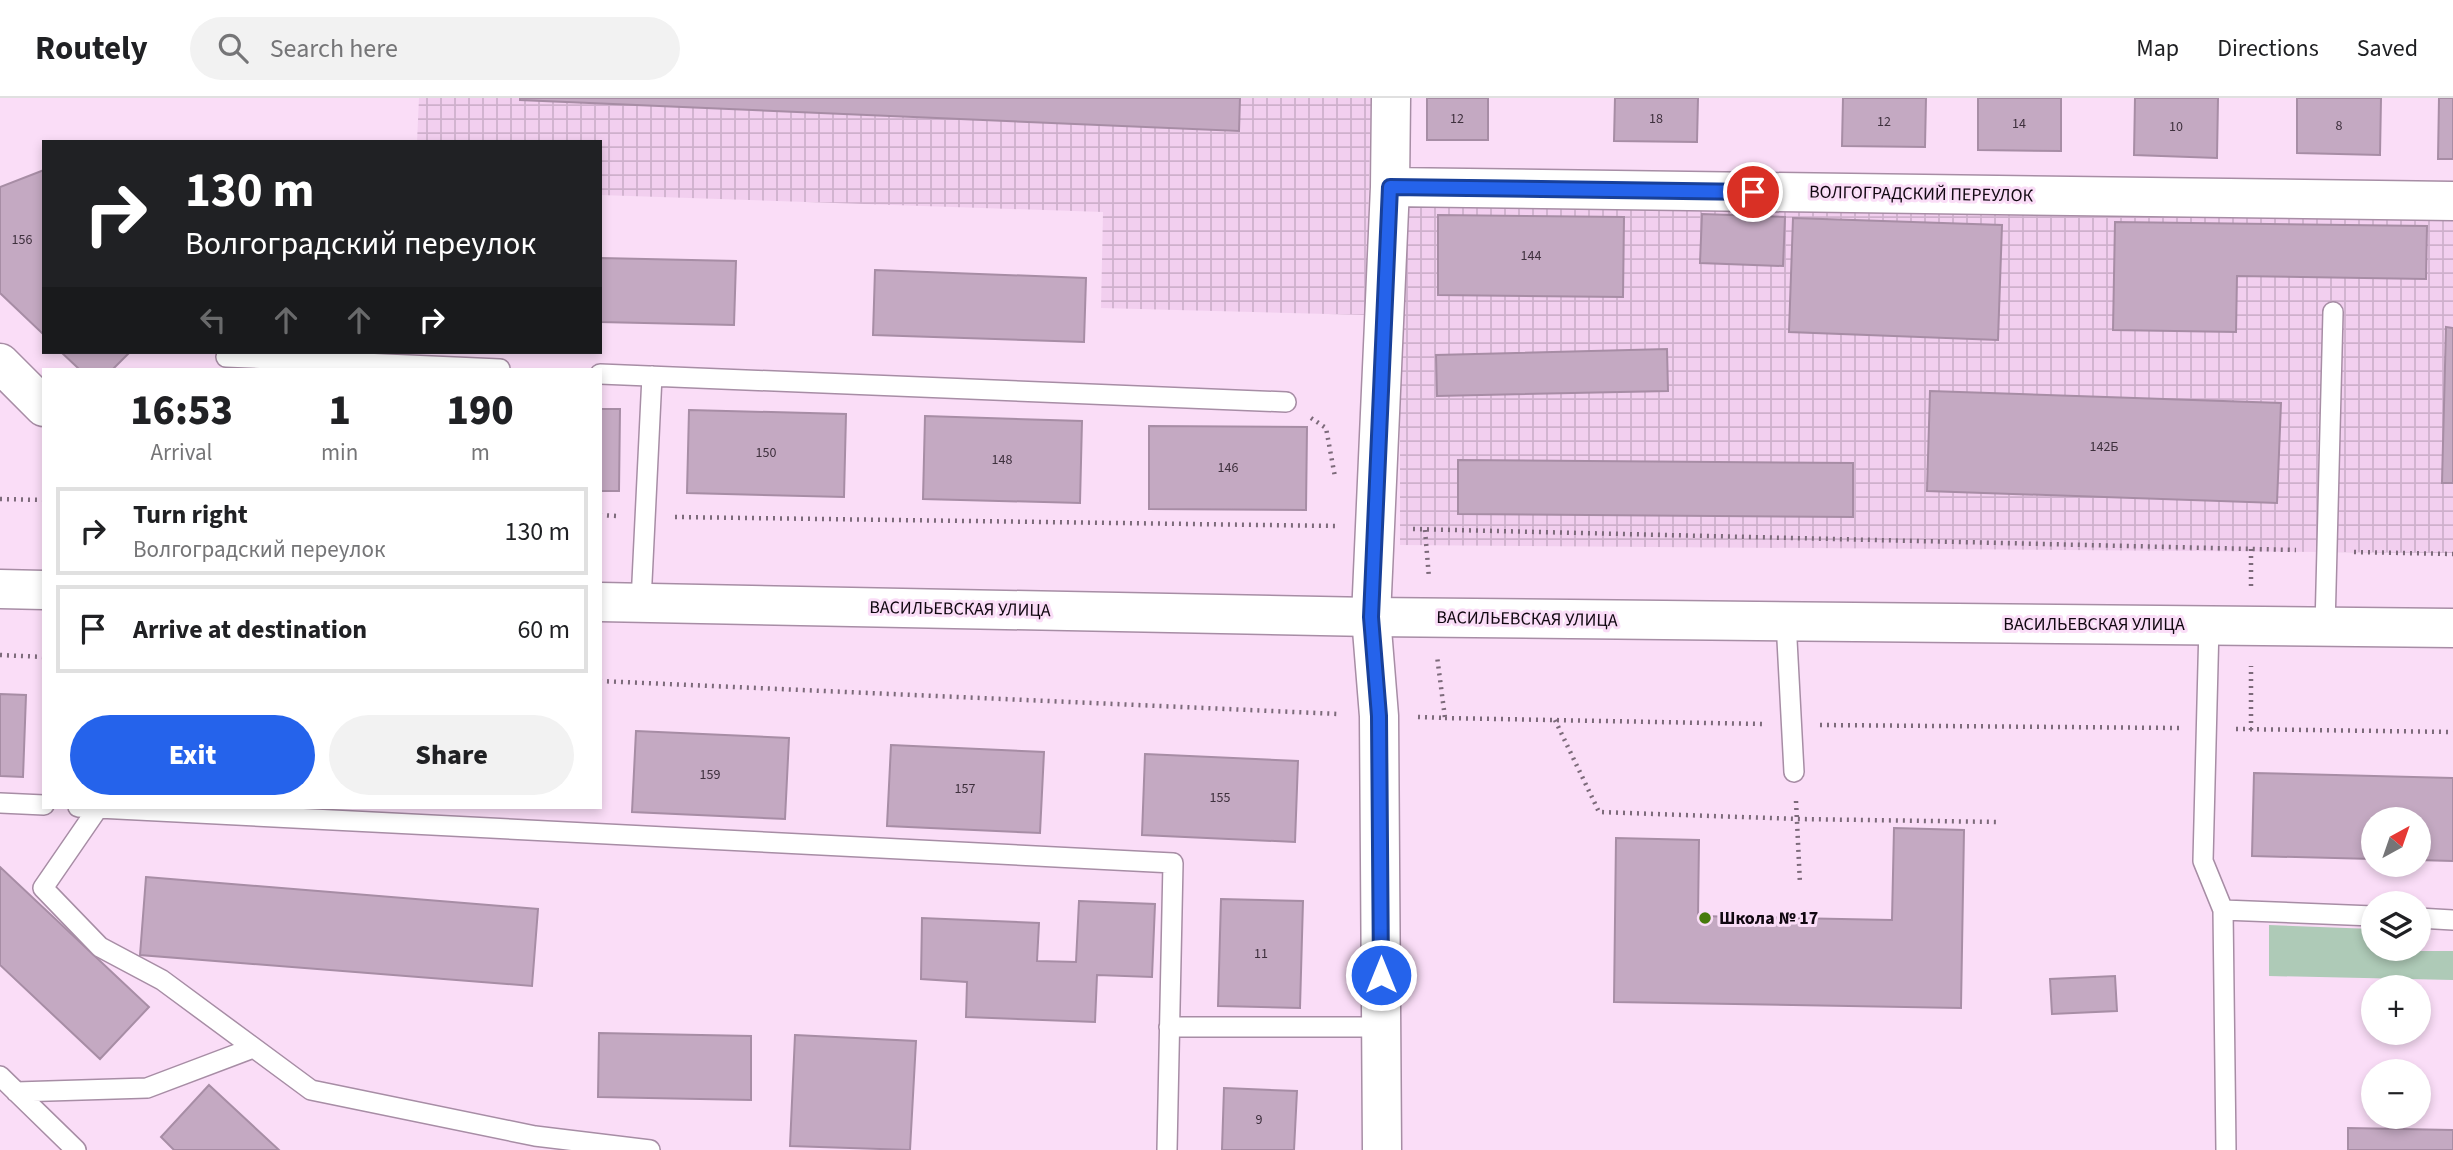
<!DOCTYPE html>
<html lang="en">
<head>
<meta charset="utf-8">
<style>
	body { margin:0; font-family:"Source Sans 3",sans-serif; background:#f2f2f2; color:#202124; height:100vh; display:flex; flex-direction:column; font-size:26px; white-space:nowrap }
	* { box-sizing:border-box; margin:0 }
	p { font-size:23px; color:#757577 }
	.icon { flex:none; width:38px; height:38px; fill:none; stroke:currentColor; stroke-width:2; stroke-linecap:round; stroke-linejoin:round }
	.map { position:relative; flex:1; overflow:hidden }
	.details { position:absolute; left:42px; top:270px; width:560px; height:441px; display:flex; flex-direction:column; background:#fff; border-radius:0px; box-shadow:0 4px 10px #0003 }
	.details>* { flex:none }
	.guide { position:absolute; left:42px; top:42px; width:560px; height:214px; border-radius:0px; box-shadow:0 4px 10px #0003; background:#202124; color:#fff; overflow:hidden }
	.needle { width:46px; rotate:40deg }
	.controls { position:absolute; left:2361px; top:709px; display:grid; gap:14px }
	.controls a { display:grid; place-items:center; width:70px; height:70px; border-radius:50%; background:#fff; box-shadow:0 4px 10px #0003; font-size:35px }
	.pin { position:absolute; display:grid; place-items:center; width:60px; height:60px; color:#fff; margin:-30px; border:4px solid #fff; border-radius:50%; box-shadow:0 2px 7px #0007 }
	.me { position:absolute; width:77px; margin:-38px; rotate:0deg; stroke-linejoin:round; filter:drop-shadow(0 0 5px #0008) }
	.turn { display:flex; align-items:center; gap:24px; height:147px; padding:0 28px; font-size:32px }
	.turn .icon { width:91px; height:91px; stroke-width:2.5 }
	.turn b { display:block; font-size:49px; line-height:60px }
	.lanes { display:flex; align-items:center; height:66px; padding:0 28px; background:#0003; justify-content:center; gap:35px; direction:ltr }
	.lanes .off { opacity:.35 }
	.eta { display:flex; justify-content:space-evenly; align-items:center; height:119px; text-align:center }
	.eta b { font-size:42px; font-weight:800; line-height:49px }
	.action { display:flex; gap:14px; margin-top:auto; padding:14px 28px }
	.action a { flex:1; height:80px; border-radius:42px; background:#2563eb; color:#fff; font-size:28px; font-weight:800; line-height:80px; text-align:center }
	.action a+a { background:#f2f2f2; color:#202124 }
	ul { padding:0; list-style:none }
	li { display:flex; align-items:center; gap:21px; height:88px; margin:0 14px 10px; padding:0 14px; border:4px solid #e0e0e0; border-radius:0px }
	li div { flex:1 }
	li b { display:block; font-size:26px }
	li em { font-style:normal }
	header { display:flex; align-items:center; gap:42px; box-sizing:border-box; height:98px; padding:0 35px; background:#fff; border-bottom:2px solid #e0e0e0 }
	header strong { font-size:33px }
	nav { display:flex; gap:38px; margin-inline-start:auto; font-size:24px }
	.search { width:490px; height:63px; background:#f2f2f2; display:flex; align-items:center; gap:18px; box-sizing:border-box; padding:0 24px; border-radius:38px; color:#757577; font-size:26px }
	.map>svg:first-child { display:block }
	.industrial { fill:url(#industrial-grid) }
	.grass { fill:#aecab7 }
	.building { fill:#c4a9c2; stroke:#a78da5; stroke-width:2 }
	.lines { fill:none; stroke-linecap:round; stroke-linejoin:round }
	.lane-casing { stroke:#a78da5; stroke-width:22 }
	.street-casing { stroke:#a78da5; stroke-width:41 }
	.secondary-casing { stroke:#a78da5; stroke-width:41 }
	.path { stroke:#7c6a7a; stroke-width:4.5; stroke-dasharray:2 5; stroke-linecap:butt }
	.lane { stroke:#fff; stroke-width:19 }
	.street { stroke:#fff; stroke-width:38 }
	.secondary { stroke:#fff; stroke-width:38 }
	.route-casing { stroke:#184099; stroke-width:18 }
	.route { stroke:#2563eb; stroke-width:12 }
	.poi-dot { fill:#467a0b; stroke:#faddf7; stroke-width:2.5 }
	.labels { text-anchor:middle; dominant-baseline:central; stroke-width:6; stroke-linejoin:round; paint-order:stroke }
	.number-label { font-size:14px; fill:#3e303d }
	.street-label { font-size:18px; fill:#110811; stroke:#faddf7 }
	.poi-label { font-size:18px; font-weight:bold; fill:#110811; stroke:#faddf7; text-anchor:start }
</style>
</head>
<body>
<header>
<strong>Routely</strong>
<div class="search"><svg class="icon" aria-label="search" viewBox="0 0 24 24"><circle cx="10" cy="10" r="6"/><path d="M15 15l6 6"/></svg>Search here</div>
<nav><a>Map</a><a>Directions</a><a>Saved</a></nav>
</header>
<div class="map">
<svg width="2453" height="1052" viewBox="0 0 2453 1052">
	<defs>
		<pattern id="industrial-grid" width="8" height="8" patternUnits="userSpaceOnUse" patternTransform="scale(1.75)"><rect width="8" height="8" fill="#f2cfef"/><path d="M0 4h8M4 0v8" fill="none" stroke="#ceb0cc"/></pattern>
	</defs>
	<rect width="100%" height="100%" fill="#faddf7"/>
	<path class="industrial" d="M419,0H1371L1366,217L1101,210L1103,114L600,97V44H417Z
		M1400,102L2453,116V455L1400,447Z"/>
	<path class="grass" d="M2269,827L2373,831V850L2390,851L2392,853H2453V882L2269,878Z"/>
	<path class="building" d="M520,0H1240L1239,33L520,2Z
		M1427,0H1488V42H1427Z
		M1615,0H1698L1697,44L1614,43Z
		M1843,0H1926L1925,49L1842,48Z
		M1978,0H2061V53L1978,52Z
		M2135,0H2218L2217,60L2134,57Z
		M2297,0H2381L2380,57L2297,55Z
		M2439,0H2453V61H2438Z
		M44,72V237L0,195V89Z
		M1702,116L1785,119L1783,168L1700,165Z
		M1438,117L1624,119L1623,199L1438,197Z
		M1793,120L2002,127L1998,242L1789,234Z
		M2115,124L2427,128L2426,181L2237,178L2236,234L2113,232Z
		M600,160L736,163L734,227L600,224Z
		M875,172L1086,180L1084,244L873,237Z
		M2446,229L2453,230V385H2442Z
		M1667,251L1668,293L1437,298L1436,257Z
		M61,254H130L113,271H79Z
		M1930,293L2281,305L2277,405L1927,393Z
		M600,311H620L619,393H600Z
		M689,312L846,316L844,399L687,395Z
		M925,318L1082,323L1080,405L923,401Z
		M1149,328L1307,329L1306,412L1149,411Z
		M1458,362L1853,365V419L1458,416Z
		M0,596L26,597L23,679L0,678Z
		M636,633L789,640L785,721L632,714Z
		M891,647L1044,654L1040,735L887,728Z
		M1145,656L1298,663L1295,744L1142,737Z
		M2254,675L2453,680V763L2418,762V721H2373V761L2252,758Z
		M1894,730L1964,732L1961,910L1614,904L1616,740L1699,742L1698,818L1892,822Z
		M0,769L149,909L100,961L0,867Z
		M146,779L538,811L532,888L140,857Z
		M1221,801L1303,803L1300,910L1218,908Z
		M1079,803L1155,806L1152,879L1097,877L1095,924L966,919L967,884L921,881L922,820L1039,825L1037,863L1076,864Z
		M2115,878L2117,913L2052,916L2050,881Z
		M599,935L751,938V1002L598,999Z
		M795,937L916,943L910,1052L790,1048Z
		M209,987L279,1052H174L161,1039Z
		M1224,990L1297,993L1294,1052H1222Z
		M2348,1030L2453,1032V1052H2348Z"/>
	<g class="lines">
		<g class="lane-casing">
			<path id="lane" d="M226,259L500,271
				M600,276L1286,304
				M641,504L652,278
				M1786,523L1794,674
				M2209,527L2203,763L2223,812L2226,1052
				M2325,529L2333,214
				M0,705L44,707
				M78,709L1173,765L1167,1052
				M98,710L43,790L100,849L162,882L311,992L535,1038L650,1052
				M2223,812L2373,818
				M2418,820L2453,822
				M1169,929H1381
				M0,978L76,1052
				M16,994L147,990L253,950"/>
		</g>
		<g class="street-casing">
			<path id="street" d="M1390,89L2453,103
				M0,265L44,309
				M1382,1052L1379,618L1371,519L1390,89L1391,0"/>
		</g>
		<g class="secondary-casing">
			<path id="secondary" d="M0,491L44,492
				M600,504L1371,519L2453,530"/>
		</g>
		<path class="path" d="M1311,320L1326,330L1335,379
			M0,401L44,402
			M600,417L617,418
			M675,419L1338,428
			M1413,431L2296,452
			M1425,432L1429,480
			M2251,451V489
			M2354,454L2453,456
			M0,557L44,559
			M600,583L1339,616
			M1418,619L1445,620L1437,558
			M1445,620L1762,626
			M1555,622L1599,714L1797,721L1999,724
			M1820,627L2179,630
			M2236,631L2453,634
			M2251,632V568
			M1796,703L1800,786"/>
		<use href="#lane" class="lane"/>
		<use href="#street" class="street"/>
		<use href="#secondary" class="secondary"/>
	</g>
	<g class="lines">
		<g class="route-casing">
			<path id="route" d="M1381,877L1379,618L1371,519L1390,89L1753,94"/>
		</g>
		<use href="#route" class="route"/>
	</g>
	<circle class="poi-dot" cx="1705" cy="820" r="7"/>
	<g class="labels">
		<g class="number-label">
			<text x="1457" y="21">12</text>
			<text x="1656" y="21">18</text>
			<text x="1884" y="24">12</text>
			<text x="2019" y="26">14</text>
			<text x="2339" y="28">8</text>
			<text x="2176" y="29">10</text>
			<text x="22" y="142">156</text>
			<text x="1531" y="158">144</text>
			<text x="2104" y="349">142Б</text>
			<text x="766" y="355">150</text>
			<text x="1002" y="362">148</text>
			<text x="1228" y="370">146</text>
			<text x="710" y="677">159</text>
			<text x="965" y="691">157</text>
			<text x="1220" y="700">155</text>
			<text x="1261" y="856">11</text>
			<text x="1259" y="1022">9</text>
		</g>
		<g class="street-label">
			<text transform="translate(1921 96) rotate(1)">ВОЛГОГРАДСКИЙ ПЕРЕУЛОК</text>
			<text transform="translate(960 511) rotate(1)">ВАСИЛЬЕВСКАЯ УЛИЦА</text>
			<text transform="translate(1527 521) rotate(1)">ВАСИЛЬЕВСКАЯ УЛИЦА</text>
			<text x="2094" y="526">ВАСИЛЬЕВСКАЯ УЛИЦА</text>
		</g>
		<g class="poi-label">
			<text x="1719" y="820">Школа № 17</text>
		</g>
	</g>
</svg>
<div class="controls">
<a><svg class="needle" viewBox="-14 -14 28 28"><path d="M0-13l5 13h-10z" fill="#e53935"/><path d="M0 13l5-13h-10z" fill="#757577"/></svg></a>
<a><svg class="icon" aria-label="layers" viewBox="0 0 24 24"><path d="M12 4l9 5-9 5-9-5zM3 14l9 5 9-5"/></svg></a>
<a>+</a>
<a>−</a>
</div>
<div class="pin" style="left:1753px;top:94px;background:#d93025"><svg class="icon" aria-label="arrive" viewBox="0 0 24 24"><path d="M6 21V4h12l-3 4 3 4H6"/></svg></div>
<svg class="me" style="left:1381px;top:877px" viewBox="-20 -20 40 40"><circle r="17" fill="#2563eb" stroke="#fff" stroke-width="3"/><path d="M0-11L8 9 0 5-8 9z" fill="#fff"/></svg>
<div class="guide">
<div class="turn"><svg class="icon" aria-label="right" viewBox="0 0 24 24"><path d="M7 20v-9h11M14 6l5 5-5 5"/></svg><div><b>130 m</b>Волгоградский переулок</div></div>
<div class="lanes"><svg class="icon off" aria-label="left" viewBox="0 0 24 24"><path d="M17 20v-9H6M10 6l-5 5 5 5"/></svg><svg class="icon off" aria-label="ahead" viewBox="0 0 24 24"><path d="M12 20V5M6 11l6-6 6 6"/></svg><svg class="icon off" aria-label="ahead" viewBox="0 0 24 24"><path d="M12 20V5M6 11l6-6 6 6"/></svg><svg class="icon" aria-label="right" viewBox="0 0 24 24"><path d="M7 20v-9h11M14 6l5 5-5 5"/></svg></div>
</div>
<section class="details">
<div class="eta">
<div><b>16:53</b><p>Arrival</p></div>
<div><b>1</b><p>min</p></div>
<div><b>190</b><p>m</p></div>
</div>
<ul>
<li><svg class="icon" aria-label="right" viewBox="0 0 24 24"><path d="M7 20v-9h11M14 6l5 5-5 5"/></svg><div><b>Turn right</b><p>Волгоградский переулок</p></div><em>130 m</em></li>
<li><svg class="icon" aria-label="arrive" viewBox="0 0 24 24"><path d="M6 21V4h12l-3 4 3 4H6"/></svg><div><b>Arrive at destination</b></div><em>60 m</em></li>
</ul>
<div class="action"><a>Exit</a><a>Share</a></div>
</section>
</div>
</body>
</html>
